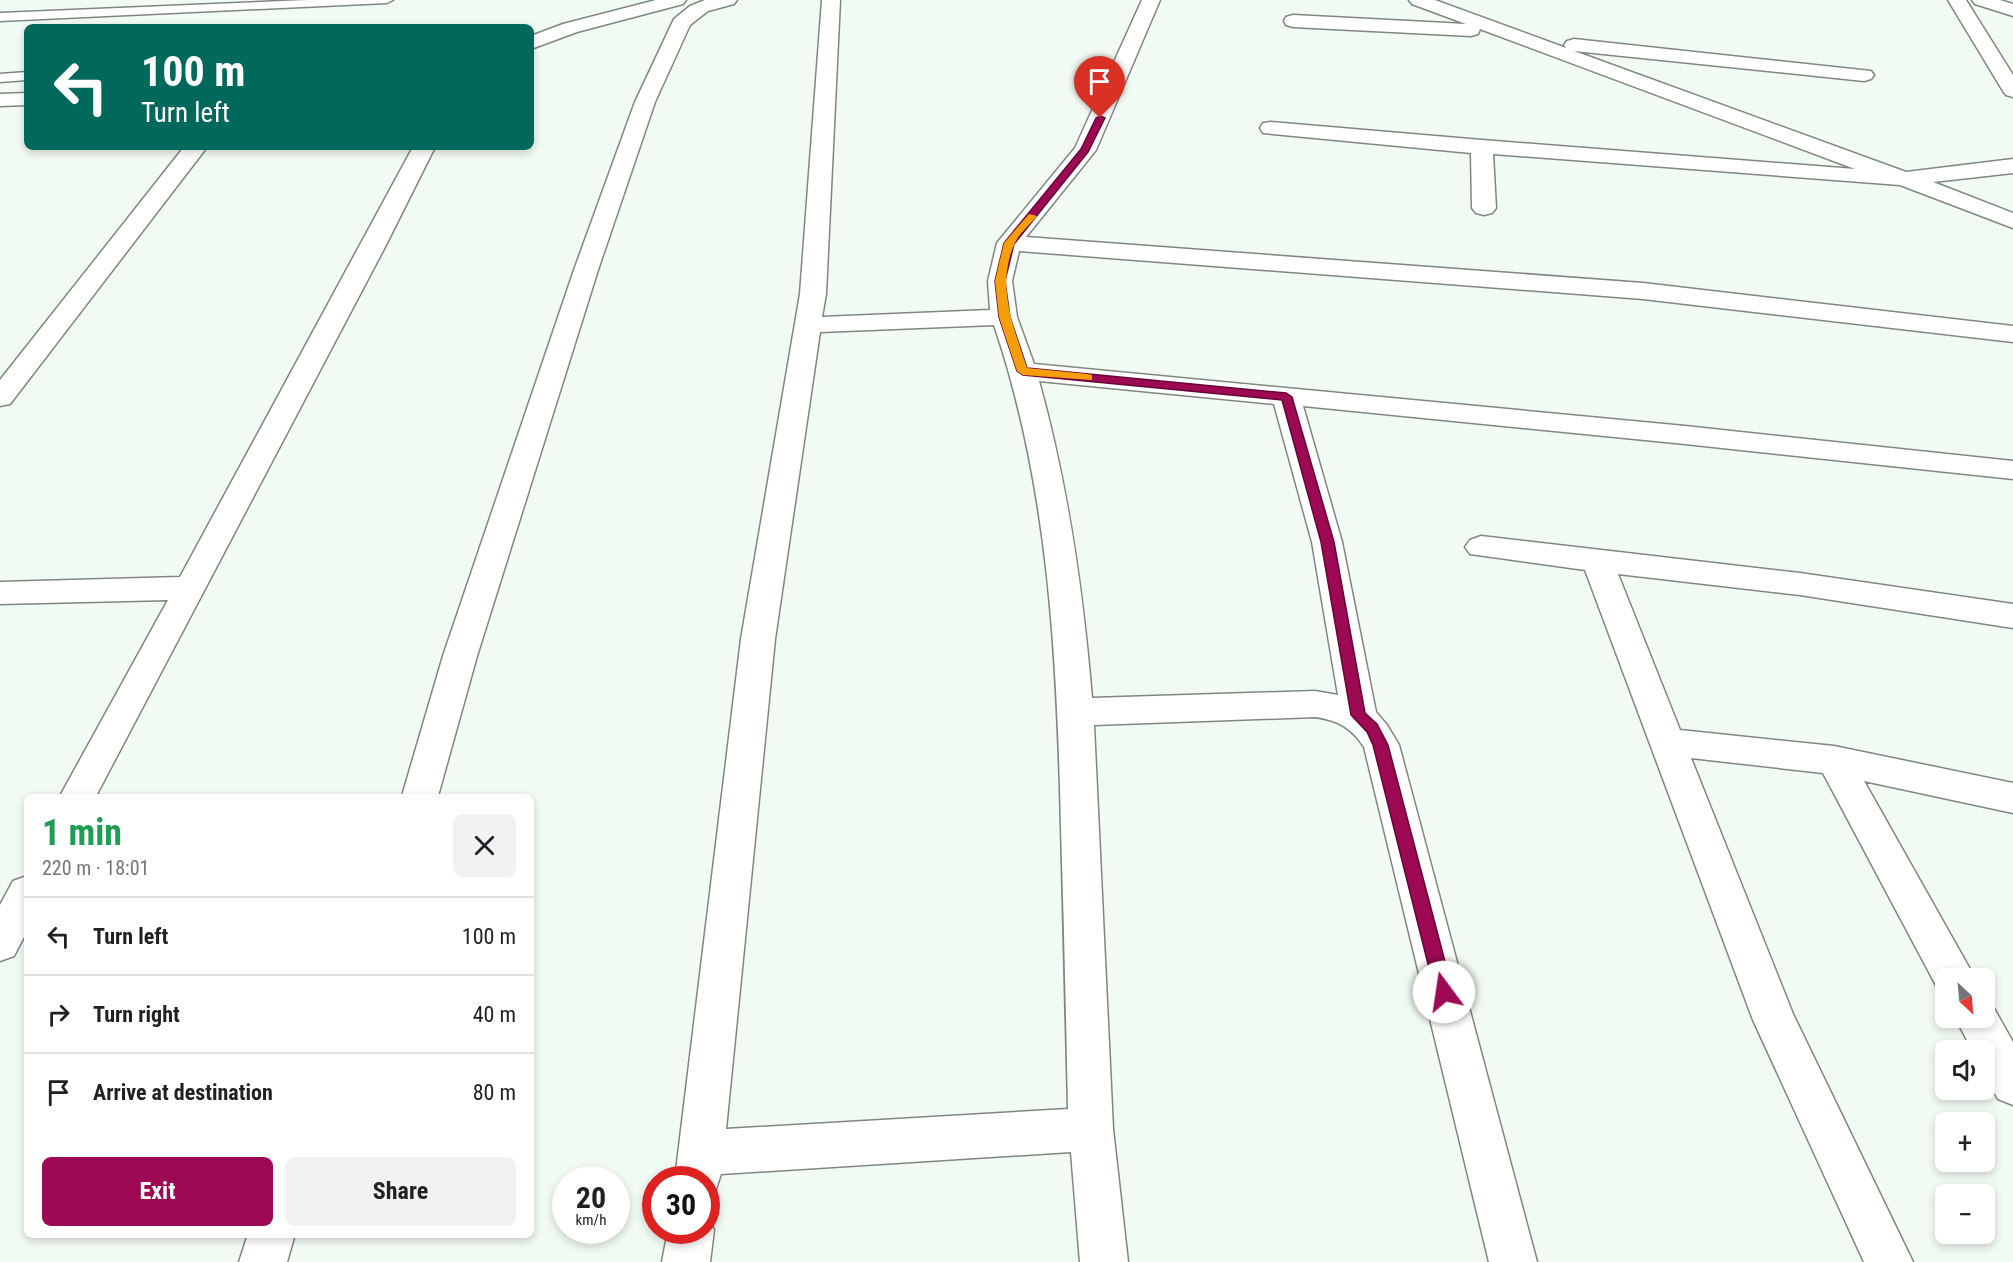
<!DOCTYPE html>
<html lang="en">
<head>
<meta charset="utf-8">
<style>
	body { margin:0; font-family:"Roboto Condensed",sans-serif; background:#f2f2f2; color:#202124; height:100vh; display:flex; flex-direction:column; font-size:22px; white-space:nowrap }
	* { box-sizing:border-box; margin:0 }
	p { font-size:20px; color:#757577 }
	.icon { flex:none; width:33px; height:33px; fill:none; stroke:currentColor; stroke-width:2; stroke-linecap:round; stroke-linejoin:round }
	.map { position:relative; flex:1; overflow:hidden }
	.panel { position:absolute; left:24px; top:794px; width:510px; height:444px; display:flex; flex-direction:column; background:#fff; border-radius:9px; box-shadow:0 3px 9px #0003 }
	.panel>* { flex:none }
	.hud { position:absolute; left:24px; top:24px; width:510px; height:126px; border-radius:9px; box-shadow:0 3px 9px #0003; background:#00695c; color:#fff; overflow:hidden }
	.needle { width:39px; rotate:154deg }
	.controls { position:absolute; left:1935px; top:968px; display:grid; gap:12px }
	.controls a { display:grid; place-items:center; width:60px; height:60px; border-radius:9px; background:#fff; box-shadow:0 3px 9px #0003; font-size:30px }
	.speed { position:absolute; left:552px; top:1166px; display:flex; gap:12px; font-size:30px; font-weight:700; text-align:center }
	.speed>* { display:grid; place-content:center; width:78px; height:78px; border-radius:50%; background:#fff; box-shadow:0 3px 9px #0003; line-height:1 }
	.speed small { font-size:15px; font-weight:400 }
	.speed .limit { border:9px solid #d22; background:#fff; color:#111 }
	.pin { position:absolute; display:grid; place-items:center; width:51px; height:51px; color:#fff; margin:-62px -26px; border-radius:50% 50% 50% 0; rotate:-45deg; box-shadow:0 0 6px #0007 }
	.pin .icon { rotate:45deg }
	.me { position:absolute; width:66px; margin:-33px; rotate:346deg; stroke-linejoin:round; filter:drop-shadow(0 0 4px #0008) }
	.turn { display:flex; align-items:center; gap:21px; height:126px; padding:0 18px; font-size:27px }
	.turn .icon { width:78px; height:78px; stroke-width:2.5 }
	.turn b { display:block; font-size:42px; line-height:51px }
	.round { display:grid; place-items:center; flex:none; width:63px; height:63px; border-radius:9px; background:#f2f2f2 }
	.head { display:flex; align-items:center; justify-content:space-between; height:102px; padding:0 18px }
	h1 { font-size:36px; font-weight:700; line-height:45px; color:#1e9e55 }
	.action { display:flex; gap:12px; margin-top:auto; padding:12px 18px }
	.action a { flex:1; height:69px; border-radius:9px; background:#9e0953; color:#fff; font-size:24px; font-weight:700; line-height:69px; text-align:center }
	.action a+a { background:#f2f2f2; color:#202124 }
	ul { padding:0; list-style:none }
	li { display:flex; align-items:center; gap:18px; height:78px; padding:0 18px; border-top:2px solid #e0e0e0 }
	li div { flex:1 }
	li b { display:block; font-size:22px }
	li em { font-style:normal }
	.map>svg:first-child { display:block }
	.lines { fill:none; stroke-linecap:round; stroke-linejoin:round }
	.lane-casing { stroke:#7f8780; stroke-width:3 }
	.street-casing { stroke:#7f8780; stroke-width:3 }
	.lane { fill:#fff; fill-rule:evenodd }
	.street { fill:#fff; fill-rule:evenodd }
	.route { fill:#9e0953; stroke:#670636; stroke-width:1.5 }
	.slow { fill:#f59e0b }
</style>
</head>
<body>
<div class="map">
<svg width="2013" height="1262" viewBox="0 0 2013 1262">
	<rect width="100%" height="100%" fill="#f2fbf3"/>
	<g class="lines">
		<g class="lane-casing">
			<path id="lane" d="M307,0H393L387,3L0,21V13Z
				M27,72V80L0,82V74Z"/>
		</g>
		<g class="street-casing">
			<path id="street" d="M656,0H686L683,4L577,32L531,49V36L563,24Z
				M705,0H737L734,4L708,11L690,25L655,102L598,270L477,656L438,796H402L443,656L574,270L635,102L674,19L690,6Z
				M822,0H840L826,294L822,317L990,310L988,281L997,243L1075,148L1142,0H1160L1096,150L1026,237L1643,283L2013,326V342L1643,299L1019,251L1012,281L1017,317L1034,364L1685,426L2013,461V479L1685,444L1303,406L1342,542L1376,712L1387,725L1399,745L1537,1262H1489L1364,747C1351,727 1337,720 1315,717L1094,725L1113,1129L1128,1262H1080L1071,1152L721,1174L714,1195L706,1198V1179H675L741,639L800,294ZM994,325C1049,487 1057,657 1061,827C1064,921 1066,1015 1068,1109L726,1129L775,639L820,332ZM1039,381L1274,404L1312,542L1338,695L1315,691L1092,698C1083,590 1068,485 1039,381Z
				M1409,0H1435L1566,48L1564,45L1567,41L1574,39L1871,71L1874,75L1871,79L1864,81L1574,51L1906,172L2013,159V173L1933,182L2013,213V228L1900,185L1493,154L1496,208L1492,213L1484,215L1476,213L1472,208L1471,153L1263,133L1260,128L1263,123L1271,122L1482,140L1855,169L1480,29L1478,34L1471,36L1293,27L1286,25L1284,21L1286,17L1293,15L1466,24L1412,4Z
				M1948,0H1966L2013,75V97L2006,95L2003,91Z
				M1972,0H2000L2013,4V16L1975,4Z
				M27,93V105L0,106V94Z
				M184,147H207L10,404L0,406V380Z
				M413,147H435L386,245L96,796H60L168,600L0,604V582L180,577Z
				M1481,536L1800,573L2013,604V628L1800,595L1618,574L1680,730L1834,746L2013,783V813L1864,781L1975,978H1946V993L1939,991L1823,773L1691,758L1793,1014L1913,1262H1864L1753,1020L1585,570L1470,554L1465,547L1470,540Z
				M27,876V931L14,956L0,961V905L13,881Z
				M1984,1001L1991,1003L2013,1042V1105L1998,1099L1984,1074V1050H1972L1955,1017H1984Z
				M706,1213L714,1230L710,1262H662L668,1230H706Z
				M248,1234H295L287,1262H239Z"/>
		</g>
		<use href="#lane" class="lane"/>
		<use href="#street" class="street"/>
	</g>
	<path class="route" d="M1100,116L1105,118L1088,152L1014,244L1005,281L1010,317L1027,368L1286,393L1292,397L1334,542L1365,713L1377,724L1388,745L1453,992L1450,998L1444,1000L1438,998L1435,992L1373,745L1367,732L1351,715L1321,542L1282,400L1023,375L1017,371L999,317L995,281L1004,243L1081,149L1096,118Z"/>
	<path class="slow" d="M1029,214L1037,216C1030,225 1018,234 1014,245C996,286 1014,329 1027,368L1088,374L1092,375V380L1023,375L1017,371L999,317L995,281L1004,243Z"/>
</svg>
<div class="controls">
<a><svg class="needle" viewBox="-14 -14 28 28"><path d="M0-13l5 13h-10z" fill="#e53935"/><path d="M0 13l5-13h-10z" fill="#757577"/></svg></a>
<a><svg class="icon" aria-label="sound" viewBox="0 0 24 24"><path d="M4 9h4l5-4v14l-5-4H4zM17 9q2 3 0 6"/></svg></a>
<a>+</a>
<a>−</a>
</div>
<div class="speed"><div>20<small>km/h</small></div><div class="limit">30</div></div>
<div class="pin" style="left:1100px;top:118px;background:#d93025"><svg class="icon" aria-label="arrive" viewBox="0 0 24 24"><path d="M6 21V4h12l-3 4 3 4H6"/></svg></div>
<svg class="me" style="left:1444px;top:992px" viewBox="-20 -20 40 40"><circle r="19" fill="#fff"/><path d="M0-13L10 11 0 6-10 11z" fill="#9e0953"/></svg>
<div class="hud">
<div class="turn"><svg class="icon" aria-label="left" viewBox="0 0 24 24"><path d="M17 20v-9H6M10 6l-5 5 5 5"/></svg><div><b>100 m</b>Turn left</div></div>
</div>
<section class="panel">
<div class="head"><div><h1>1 min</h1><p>220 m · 18:01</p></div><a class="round"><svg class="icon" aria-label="close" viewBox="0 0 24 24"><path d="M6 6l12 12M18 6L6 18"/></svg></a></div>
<ul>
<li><svg class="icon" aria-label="left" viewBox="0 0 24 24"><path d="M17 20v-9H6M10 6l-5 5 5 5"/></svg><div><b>Turn left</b></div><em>100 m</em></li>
<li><svg class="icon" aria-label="right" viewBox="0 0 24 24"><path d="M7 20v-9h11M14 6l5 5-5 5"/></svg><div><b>Turn right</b></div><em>40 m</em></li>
<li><svg class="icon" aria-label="arrive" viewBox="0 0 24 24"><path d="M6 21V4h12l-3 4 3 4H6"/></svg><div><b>Arrive at destination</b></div><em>80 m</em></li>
</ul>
<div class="action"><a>Exit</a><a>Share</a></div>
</section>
</div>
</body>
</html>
